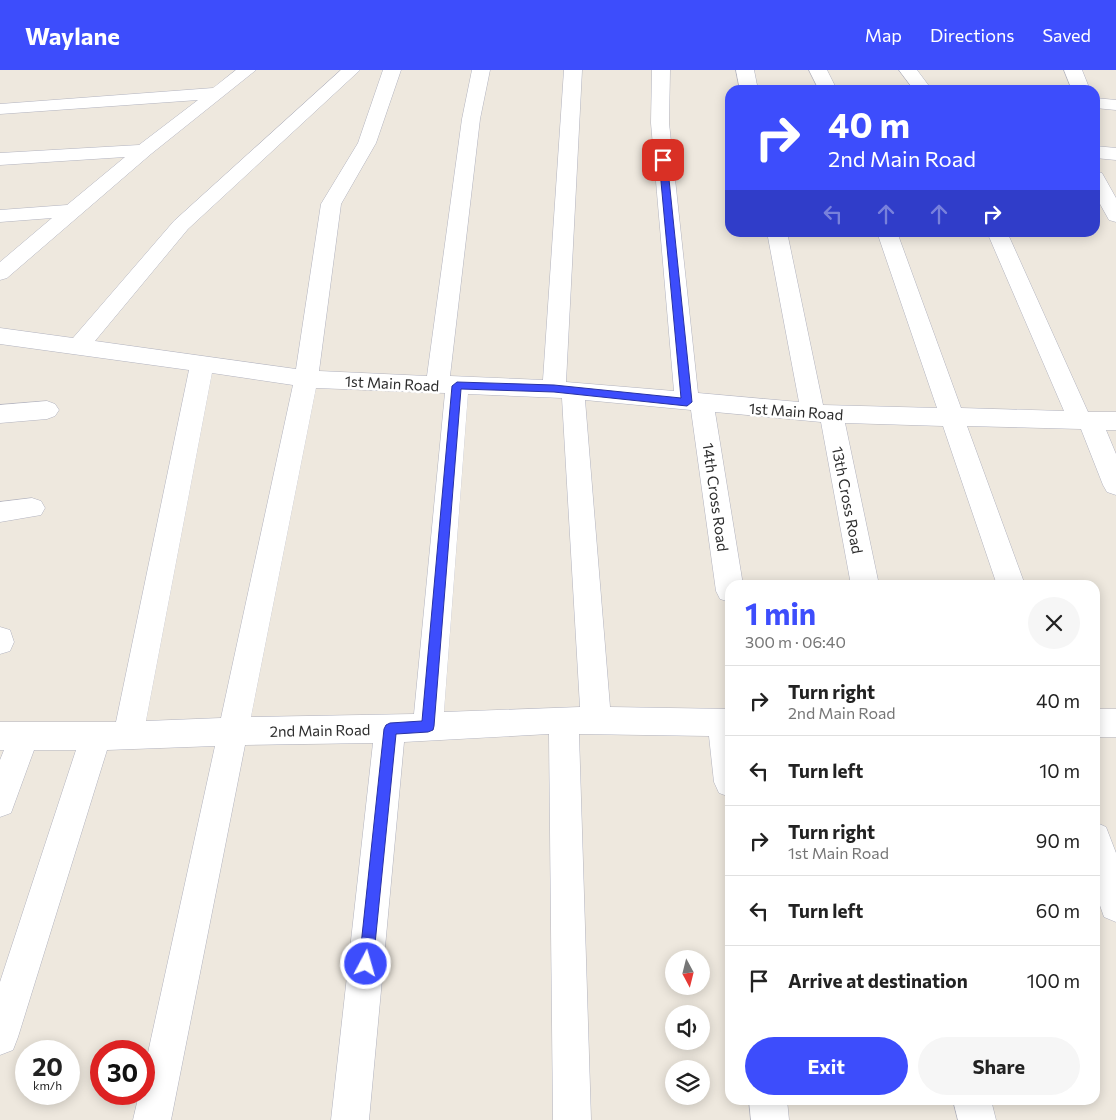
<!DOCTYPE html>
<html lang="en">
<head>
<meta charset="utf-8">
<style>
	body { margin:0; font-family:Commissioner,sans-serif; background:#f6f6f6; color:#222; height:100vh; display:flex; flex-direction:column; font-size:19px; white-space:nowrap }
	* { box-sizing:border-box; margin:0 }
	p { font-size:16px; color:#767676 }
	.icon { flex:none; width:28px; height:28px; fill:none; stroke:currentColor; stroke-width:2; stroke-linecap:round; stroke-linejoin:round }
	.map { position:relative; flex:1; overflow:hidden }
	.side { position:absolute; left:725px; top:510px; width:375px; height:525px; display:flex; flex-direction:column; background:#fff; border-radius:15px; box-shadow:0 2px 12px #0003 }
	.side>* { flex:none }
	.top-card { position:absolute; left:725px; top:15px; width:375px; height:152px; border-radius:15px; box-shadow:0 2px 12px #0003; background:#3d4dfc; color:#fff; overflow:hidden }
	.needle { width:32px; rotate:173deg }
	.fabs { position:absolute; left:665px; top:880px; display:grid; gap:10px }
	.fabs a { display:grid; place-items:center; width:45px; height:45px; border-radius:50%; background:#fff; box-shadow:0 2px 12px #0003; font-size:25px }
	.speed { position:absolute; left:15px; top:970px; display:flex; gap:10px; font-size:25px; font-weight:700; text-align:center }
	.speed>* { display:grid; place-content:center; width:65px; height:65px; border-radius:50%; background:#fff; box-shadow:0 2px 12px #0003; line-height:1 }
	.speed small { font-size:12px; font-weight:400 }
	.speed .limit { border:8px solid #d22; background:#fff; color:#111 }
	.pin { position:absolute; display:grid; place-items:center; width:42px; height:42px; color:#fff; margin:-21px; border-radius:10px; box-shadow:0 2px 8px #0006 }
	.me { position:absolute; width:55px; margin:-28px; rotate:6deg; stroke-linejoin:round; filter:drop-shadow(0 0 4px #0008) }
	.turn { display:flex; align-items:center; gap:18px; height:105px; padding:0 20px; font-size:22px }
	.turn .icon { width:65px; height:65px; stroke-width:2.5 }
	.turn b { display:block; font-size:35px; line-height:42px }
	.lanes { display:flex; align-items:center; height:48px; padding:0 20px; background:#0003; justify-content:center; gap:25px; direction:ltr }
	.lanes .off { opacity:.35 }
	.round { display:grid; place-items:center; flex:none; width:52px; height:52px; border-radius:26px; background:#f6f6f6 }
	.head { display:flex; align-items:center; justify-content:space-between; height:85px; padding:0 20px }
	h1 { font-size:30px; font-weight:700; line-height:38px; color:#3d4dfc }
	.action { display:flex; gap:10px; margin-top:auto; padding:10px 20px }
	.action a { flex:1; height:58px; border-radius:30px; background:#3d4dfc; color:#fff; font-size:20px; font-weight:700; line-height:58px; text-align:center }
	.action a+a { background:#f6f6f6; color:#222 }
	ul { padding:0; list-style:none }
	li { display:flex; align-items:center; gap:15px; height:70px; padding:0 20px; border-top:1px solid #e0e0e0 }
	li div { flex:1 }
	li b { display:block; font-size:19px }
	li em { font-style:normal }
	header { display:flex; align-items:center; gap:30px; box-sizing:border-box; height:70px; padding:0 25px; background:#3d4dfc; color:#fff }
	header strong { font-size:24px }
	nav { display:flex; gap:28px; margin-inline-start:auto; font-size:18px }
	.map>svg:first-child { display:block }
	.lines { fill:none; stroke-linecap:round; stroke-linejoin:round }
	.minor-casing { stroke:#b2b3bf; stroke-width:1 }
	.minor { fill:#fff; fill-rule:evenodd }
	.route { fill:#3d4dfc; stroke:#2832a4 }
	.labels { text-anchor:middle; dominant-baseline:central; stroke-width:5; stroke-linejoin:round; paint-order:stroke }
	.street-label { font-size:15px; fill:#2c2c2c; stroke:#fff }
</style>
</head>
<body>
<header>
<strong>Waylane</strong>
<nav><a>Map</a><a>Directions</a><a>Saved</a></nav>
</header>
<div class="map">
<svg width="1116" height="1050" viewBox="0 0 1116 1050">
	<rect width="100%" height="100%" fill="#eee8de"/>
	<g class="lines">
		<g class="minor-casing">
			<path id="minor" d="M236,0H256L151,84L7,208L0,210V192L52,148L0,152V140L67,135L125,87L0,95V83L139,75L198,30L0,44V34L213,18Z
				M341,0H360L188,159L95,271L296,299L321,134L358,73L383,0H401L376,73L341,134L319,301L427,306L462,49L472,0H490L480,49L450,306L543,310L564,0H582L566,312L674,321L651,53L652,0H670L669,53L698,323L799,332L767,162H787L823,335L937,338L877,162H897L961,338L1064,341L987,162H1007L1088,342H1116V360H1106L1116,384V425L1107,422L1103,415L1081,359L967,356L1025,515H997L943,356L845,353L879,515H851L821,352L715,342L743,515H730V532L720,529L716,521L691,340L585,330L610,637L730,639V727L719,723L714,712L709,666L579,664L591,1050H553L549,664L404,672L369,1050H331L373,673L245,675L171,1050H133L139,1024H144V1001L215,676L107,680L18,967L13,980L0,985V912L76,680H34L11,743L0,747V690L4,680H0V652H116L189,300L0,274V258L73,268L174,151ZM212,303L293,315L221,648L146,651ZM316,318L445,323L414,644L251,647ZM468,324L562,328L580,637L444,642Z
				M736,0H754L758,20H740Z
				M809,0H827L837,20H819Z
				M899,0H917L932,20H914Z
				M1064,0H1082L1090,20H1072Z
				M1095,28L1116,30V40L1095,38Z
				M1095,76L1116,78V90L1095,88Z
				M1095,101L1102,103L1116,128V152L1109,150L1095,125Z
				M47,331L55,334L59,340L55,346L47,349L0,353V335Z
				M32,428L41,431L45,438L41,445L0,452V432Z
				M0,557L10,560L14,572L10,581L0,584Z
				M1095,639H1116V667H1095Z
				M1095,752L1106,757L1116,783V852L1104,847L1095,821Z
				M749,1030H787L789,1050H751Z
				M953,1030H991L996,1050H958Z"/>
		</g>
		<use href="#minor" class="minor"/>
	</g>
	<path class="route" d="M663,88L667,90L692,332L687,336L554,322L461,319L434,656L433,660L428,662L396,664L373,894L371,899L366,901L361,899L359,894L384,659L386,655L390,653L422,651L452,316L457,312L554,315L681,328L659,90Z"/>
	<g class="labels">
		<g class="street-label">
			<text transform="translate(392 313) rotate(3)">1st Main Road</text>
			<text transform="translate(796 341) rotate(4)">1st Main Road</text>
			<text transform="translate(716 427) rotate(82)">14th Cross Road</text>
			<text transform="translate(848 430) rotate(79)">13th Cross Road</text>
			<text transform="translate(320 660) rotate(-1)">2nd Main Road</text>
		</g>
	</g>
</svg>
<div class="fabs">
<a><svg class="needle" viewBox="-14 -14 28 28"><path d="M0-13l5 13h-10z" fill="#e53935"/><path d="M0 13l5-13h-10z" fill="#767676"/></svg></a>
<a><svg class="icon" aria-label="sound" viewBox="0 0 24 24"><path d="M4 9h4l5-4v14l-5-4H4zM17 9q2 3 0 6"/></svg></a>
<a><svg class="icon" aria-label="layers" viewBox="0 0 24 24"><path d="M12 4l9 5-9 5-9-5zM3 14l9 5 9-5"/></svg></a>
</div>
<div class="speed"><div>20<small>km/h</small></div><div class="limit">30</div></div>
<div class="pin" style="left:663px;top:90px;background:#d93025"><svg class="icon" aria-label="arrive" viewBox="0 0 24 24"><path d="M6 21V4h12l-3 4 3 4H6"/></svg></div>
<svg class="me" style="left:366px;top:894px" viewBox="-20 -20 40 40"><circle r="17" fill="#3d4dfc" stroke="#fff" stroke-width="3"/><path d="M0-11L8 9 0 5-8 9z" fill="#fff"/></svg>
<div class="top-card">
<div class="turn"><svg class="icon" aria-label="right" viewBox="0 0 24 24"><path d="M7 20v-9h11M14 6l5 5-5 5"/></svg><div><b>40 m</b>2nd Main Road</div></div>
<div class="lanes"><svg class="icon off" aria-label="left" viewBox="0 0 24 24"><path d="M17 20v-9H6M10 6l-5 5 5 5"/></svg><svg class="icon off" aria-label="ahead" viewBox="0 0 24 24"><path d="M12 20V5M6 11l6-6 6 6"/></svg><svg class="icon off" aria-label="ahead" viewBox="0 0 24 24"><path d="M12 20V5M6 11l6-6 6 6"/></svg><svg class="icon" aria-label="right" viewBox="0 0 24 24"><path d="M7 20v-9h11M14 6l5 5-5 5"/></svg></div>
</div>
<section class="side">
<div class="head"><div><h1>1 min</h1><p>300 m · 06:40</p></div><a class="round"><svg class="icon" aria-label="close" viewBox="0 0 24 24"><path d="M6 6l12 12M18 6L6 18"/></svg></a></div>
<ul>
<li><svg class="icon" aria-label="right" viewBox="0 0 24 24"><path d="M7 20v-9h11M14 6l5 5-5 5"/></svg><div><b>Turn right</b><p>2nd Main Road</p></div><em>40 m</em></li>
<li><svg class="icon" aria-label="left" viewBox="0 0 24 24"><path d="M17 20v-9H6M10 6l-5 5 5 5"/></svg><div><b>Turn left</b></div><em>10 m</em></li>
<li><svg class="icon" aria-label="right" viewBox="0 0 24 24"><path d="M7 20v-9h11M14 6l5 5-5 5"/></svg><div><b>Turn right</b><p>1st Main Road</p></div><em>90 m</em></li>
<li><svg class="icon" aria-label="left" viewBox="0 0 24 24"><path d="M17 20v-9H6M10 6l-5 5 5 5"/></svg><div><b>Turn left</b></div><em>60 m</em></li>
<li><svg class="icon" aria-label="arrive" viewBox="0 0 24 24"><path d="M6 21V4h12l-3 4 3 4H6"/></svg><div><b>Arrive at destination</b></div><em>100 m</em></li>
</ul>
<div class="action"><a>Exit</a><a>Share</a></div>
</section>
</div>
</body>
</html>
